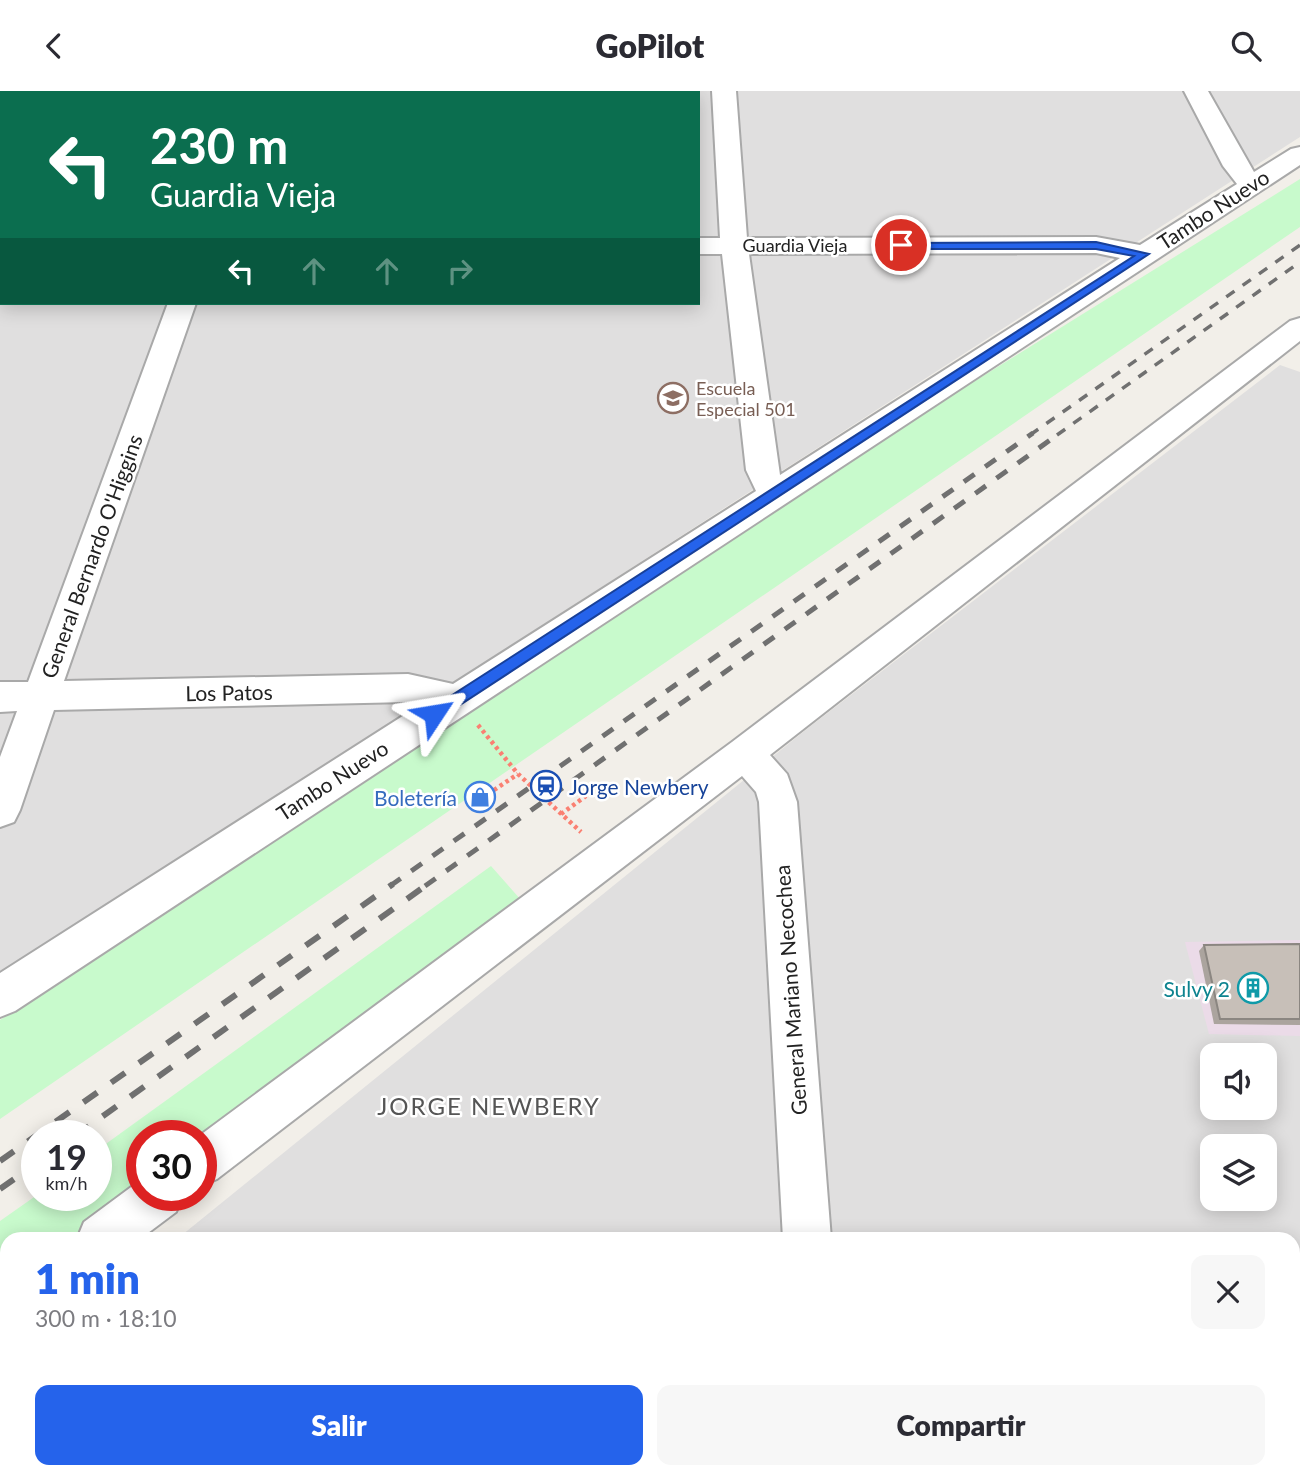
<!DOCTYPE html>
<html lang="es">
<head>
<meta charset="utf-8">
<style>
	body { margin:0; font-family:Lato,sans-serif; background:#f7f7f7; color:#2b2b33; height:100vh; display:flex; flex-direction:column; font-size:26px; white-space:nowrap }
	* { box-sizing:border-box; margin:0 }
	p { font-size:23px; color:#7c7c81 }
	.icon { flex:none; width:38px; height:38px; fill:none; stroke:currentColor; stroke-width:2; stroke-linecap:round; stroke-linejoin:round }
	.map { position:relative; flex:1; overflow:hidden }
	.details { position:absolute; left:0px; top:1141px; width:1300px; height:247px; display:flex; flex-direction:column; background:#fff; border-radius:21px 21px 0 0; box-shadow:0 4px 18px #0003 }
	.details>* { flex:none }
	.guide { position:absolute; left:0px; top:0px; width:700px; height:214px; box-shadow:0 4px 18px #0003; background:#0b6e4f; color:#fff; overflow:hidden }
	.buttons { position:absolute; left:1200px; top:952px; display:grid; gap:14px }
	.buttons a { display:grid; place-items:center; width:77px; height:77px; border-radius:14px; background:#fff; box-shadow:0 4px 18px #0003; font-size:35px }
	.speed { position:absolute; left:21px; top:1029px; display:flex; gap:14px; font-size:35px; font-weight:700; text-align:center }
	.speed>* { display:grid; place-content:center; width:91px; height:91px; border-radius:50%; background:#fff; box-shadow:0 4px 18px #0003; line-height:1 }
	.speed small { font-size:18px; font-weight:400 }
	.speed .limit { border:10px solid #d22; background:#fff; color:#111 }
	.pin { position:absolute; display:grid; place-items:center; width:60px; height:60px; color:#fff; margin:-30px; border:4px solid #fff; border-radius:50%; box-shadow:0 2px 7px #0007 }
	.me { position:absolute; width:77px; margin:-38px; rotate:57deg; stroke-linejoin:round; filter:drop-shadow(0 0 5px #0008) }
	.turn { display:flex; align-items:center; gap:24px; height:147px; padding:0 35px; font-size:32px }
	.turn .icon { width:91px; height:91px; stroke-width:2.5 }
	.turn b { display:block; font-size:49px; line-height:60px }
	.lanes { display:flex; align-items:center; height:66px; padding:0 35px; background:#0003; justify-content:center; gap:35px; direction:ltr }
	.lanes .off { opacity:.35 }
	.round { display:grid; place-items:center; flex:none; width:74px; height:74px; border-radius:14px; background:#f7f7f7 }
	.overview { display:flex; align-items:center; justify-content:space-between; height:119px; padding:0 35px }
	h1 { font-size:42px; font-weight:800; line-height:52px; color:#2563eb }
	.primary-button { display:flex; gap:14px; margin-top:auto; padding:14px 35px }
	.primary-button a { flex:1; height:80px; border-radius:14px; background:#2563eb; color:#fff; font-size:28px; font-weight:800; line-height:80px; text-align:center }
	.primary-button a+a { background:#f7f7f7; color:#2b2b33 }
	header { display:flex; justify-content:space-between; align-items:center; height:91px; padding:0 35px; background:#fff; font-size:32px; font-weight:800 }
	.map>svg:first-child { display:block }
	.residential { fill:#e0dfdf; fill-rule:evenodd }
	.industrial { fill:#ebdbe8 }
	.park { fill:#c8facc }
	.lines { fill:none; stroke-linecap:round; stroke-linejoin:round }
	.street-casing { stroke:#a9a9a9; stroke-width:4 }
	.path { stroke:#fa8072; stroke-width:4.5; stroke-dasharray:3.5 3.5; stroke-linecap:butt }
	.street { fill:#fff; fill-rule:evenodd }
	.rail-far2 { stroke:#707070; stroke-width:3.5; stroke-dasharray:10 10; stroke-linecap:butt }
	.rail-far1 { stroke:#707070; stroke-width:5; stroke-dasharray:13 13; stroke-linecap:butt }
	.rail { stroke:#707070; stroke-width:6; stroke-dasharray:17 17; stroke-linecap:butt }
	.wall { fill:#aba49e }
	.building { fill:#c7bfb8; stroke:#8b8681; stroke-width:2 }
	.route { fill:#2563eb; stroke:#184099; stroke-width:2 }
	.labels { text-anchor:middle; dominant-baseline:central; stroke-width:5; stroke-linejoin:round; paint-order:stroke }
	.far-street-label { font-size:18px; fill:#222; stroke:#fff }
	.far-education-label { font-size:18px; fill:#785e54; stroke:#fff; text-anchor:start }
	.street-label { font-size:21px; fill:#222; stroke:#fff }
	.transit-label { font-size:21px; fill:#164399; stroke:#fff; text-anchor:start }
	.shop-label { font-size:21px; fill:#366cbe; stroke:#fff; text-anchor:end }
	.culture-label { font-size:21px; fill:#0d838f; stroke:#fff; text-anchor:end }
	.quarter-label { font-size:24px; letter-spacing:2px; fill:#555; stroke:#fff }
</style>
</head>
<body>
<header><svg class="icon" aria-label="back" viewBox="0 0 24 24"><path d="M15 5l-7 7 7 7"/></svg>GoPilot<svg class="icon" aria-label="search" viewBox="0 0 24 24"><circle cx="10" cy="10" r="6"/><path d="M15 15l6 6"/></svg></header>
<div class="map">
<svg width="1300" height="1387" viewBox="0 0 1300 1387">
	<rect width="100%" height="100%" fill="#f2efe9"/>
	<path class="residential" d="M0,0H1300V46L0,884ZM2,2H698V212H2Z
		M1280,274L1300,281V1387H0V1292L7,1286V1381H1293V1148H177L808,637ZM1213,964H1265V1017H1213ZM1213,1055H1265V1108H1213Z"/>
	<path class="industrial" d="M1300,849V945L1209,943L1185,851Z"/>
	<path class="park" d="M1300,88V136L0,1028V929L780,411Z
		M491,775L521,809L201,1045H142V1096L73,1148H7V1198L0,1203V1130L37,1104H96V1060Z"/>
	<g class="lines">
		<g class="street-casing">
			<path id="street" d="M14,0H38L13,2Z
				M246,0H270L245,2Z
				M712,0H736L747,147L1096,146L1140,154L1237,93L1223,75L1184,0H1208L1254,81L1291,58L1300,56V74L15,920L0,926V882L420,614L408,611L54,619L20,719L14,731L0,736V666L17,620L0,621V591H28L168,212H196L64,590L408,583L453,593L756,400L746,379L722,163H698V147H720ZM1096,162L1120,167L780,384L749,163Z
				M0,35H2L0,52Z
				M0,156H2V172H0Z
				M1300,227V250L770,664L787,683L797,711L831,1148H783L759,711L756,701L742,685L217,1088L201,1095V1045H199L732,651L1290,230Z
				M142,1088V1104H183L176,1121L140,1148H77L84,1131Z
				M7,1194V1246L0,1249V1197Z
				M795,1381H849L850,1387H796Z"/>
		</g>
		<path class="path" d="M478,634L518,683L581,741
			M494,699L518,683
			M561,723L586,705"/>
		<use href="#street" class="street"/>
		<path class="rail-far2" d="M1030,344L1300,154
			M1057,344L1300,171"/>
		<path class="rail-far1" d="M390,795L1033,342
			M425,795L1060,342"/>
		<path class="rail" d="M75,1045L428,793
			M0,1070L393,793
			M0,1098L37,1072"/>
	</g>
	<path class="wall" d="M1300,853V934L1214,933L1199,860L1204,854Z"/>
	<path class="building" d="M1300,853V928H1220L1204,854Z"/>
	<path class="route" d="M1096,151L1149,163L440,627H429L427,623L429,619L1134,165L1096,158H901L897,157V152Z"/>
	<defs>
		<g id="school-ring" transform="scale(1.575)"><circle r="9.5" fill="#fff" stroke="#8d6e63" stroke-width="1.5"/><path d="M0-5L7-2L0 1L-7-2ZM-4 1L0 2.5L4 1V4Q0 6-4 4Z" fill="#8d6e63"/></g>
		<g id="station-ring" transform="scale(1.575)"><circle r="9.5" fill="#fff" stroke="#1a4fb4" stroke-width="1.5"/><path d="M-3-6H3Q5-6 5-4V2Q5 4 3 4L4.5 6H3L1.5 4h-3L-3 6H-4.5L-3 4Q-5 4-5 2V-4Q-5-6-3-6ZM-3.5-4v3h7v-3ZM-3.5 1v1.5H-2V1ZM2 1v1.5H3.5V1Z" fill="#1a4fb4"/></g>
		<g id="shop-ring" transform="scale(1.575)"><circle r="9.5" fill="#fff" stroke="#3f7fe0" stroke-width="1.5"/><path d="M-5-2.5h2.3a2.7 3.5 0 0 1 5.4 0H5L5.5 6h-11ZM-1.5-2.5h3a1.5 2.3 0 0 0-3 0Z" fill="#3f7fe0"/></g>
		<g id="building-ring" transform="scale(1.575)"><circle r="9.5" fill="#fff" stroke="#0f9aa8" stroke-width="1.5"/><path d="M-4-6H4V6H1V3H-1V6H-4ZM-2.5-4.3h1.7v1.8h-1.7ZM.8-4.3h1.7v1.8H.8ZM-2.5-1h1.7V.8h-1.7ZM.8-1h1.7V.8H.8Z" fill="#0f9aa8"/></g>
	</defs>
	<g fill-rule="evenodd">
		<use href="#school-ring" x="673" y="307"/>
		<use href="#station-ring" x="546" y="695"/>
		<use href="#shop-ring" x="480" y="706"/>
		<use href="#building-ring" x="1253" y="897"/>
	</g>
	<g class="labels">
		<g class="far-street-label">
			<text x="795" y="154">Guardia Vieja</text>
		</g>
		<g class="far-education-label">
			<text x="696" y="297">Escuela<tspan x="696" dy="21">Especial 501</tspan></text>
		</g>
		<g class="street-label">
			<text transform="translate(1213 118) rotate(-33)">Tambo Nuevo</text>
			<text transform="translate(91 465) rotate(-70)">General Bernardo O'Higgins</text>
			<text transform="translate(229 601) rotate(-1)">Los Patos</text>
			<text transform="translate(332 689) rotate(-33)">Tambo Nuevo</text>
			<text transform="translate(790 899) rotate(-94)">General Mariano Necochea</text>
		</g>
		<g class="transit-label">
			<text x="569" y="695">Jorge Newbery</text>
		</g>
		<g class="shop-label">
			<text x="457" y="706">Boletería</text>
		</g>
		<g class="culture-label">
			<text x="1230" y="897">Sulvy 2</text>
		</g>
		<g class="quarter-label">
			<text x="489" y="1014">JORGE NEWBERY</text>
		</g>
	</g>
</svg>
<div class="buttons">
<a><svg class="icon" aria-label="sound" viewBox="0 0 24 24"><path d="M4 9h4l5-4v14l-5-4H4zM17 9q2 3 0 6"/></svg></a>
<a><svg class="icon" aria-label="layers" viewBox="0 0 24 24"><path d="M12 4l9 5-9 5-9-5zM3 14l9 5 9-5"/></svg></a>
</div>
<div class="speed"><div>19<small>km/h</small></div><div class="limit">30</div></div>
<div class="pin" style="left:901px;top:154px;background:#d93025"><svg class="icon" aria-label="arrive" viewBox="0 0 24 24"><path d="M6 21V4h12l-3 4 3 4H6"/></svg></div>
<svg class="me" style="left:434px;top:623px" viewBox="-20 -20 40 40"><path d="M0-17L14 15 0 8-14 15z" fill="#2563eb" stroke="#fff" stroke-width="4"/></svg>
<div class="guide">
<div class="turn"><svg class="icon" aria-label="left" viewBox="0 0 24 24"><path d="M17 20v-9H6M10 6l-5 5 5 5"/></svg><div><b>230 m</b>Guardia Vieja</div></div>
<div class="lanes"><svg class="icon" aria-label="left" viewBox="0 0 24 24"><path d="M17 20v-9H6M10 6l-5 5 5 5"/></svg><svg class="icon off" aria-label="ahead" viewBox="0 0 24 24"><path d="M12 20V5M6 11l6-6 6 6"/></svg><svg class="icon off" aria-label="ahead" viewBox="0 0 24 24"><path d="M12 20V5M6 11l6-6 6 6"/></svg><svg class="icon off" aria-label="right" viewBox="0 0 24 24"><path d="M7 20v-9h11M14 6l5 5-5 5"/></svg></div>
</div>
<section class="details">
<div class="overview"><div><h1>1 min</h1><p>300 m · 18:10</p></div><a class="round"><svg class="icon" aria-label="close" viewBox="0 0 24 24"><path d="M6 6l12 12M18 6L6 18"/></svg></a></div>
<div class="primary-button"><a>Salir</a><a>Compartir</a></div>
</section>
</div>
</body>
</html>
